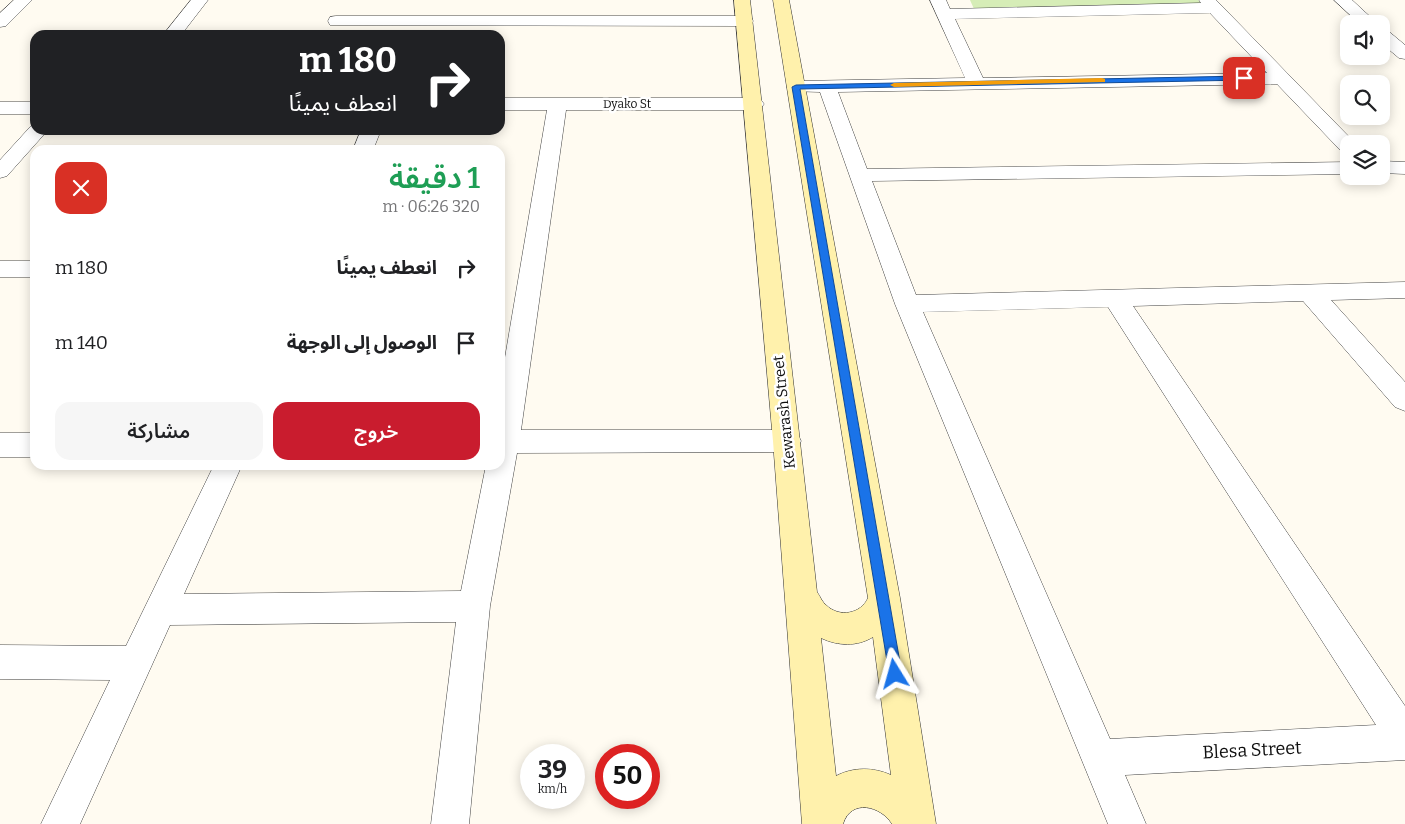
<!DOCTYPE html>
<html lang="ar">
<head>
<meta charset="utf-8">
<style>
	body { margin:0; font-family:Bitter,"Noto Sans Arabic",serif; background:#f6f6f6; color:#202124; direction:rtl; height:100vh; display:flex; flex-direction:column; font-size:19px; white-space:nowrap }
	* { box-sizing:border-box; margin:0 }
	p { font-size:16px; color:#757577 }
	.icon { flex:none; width:28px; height:28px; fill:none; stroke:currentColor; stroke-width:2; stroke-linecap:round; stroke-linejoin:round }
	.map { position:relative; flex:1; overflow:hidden; direction:ltr }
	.sheet { position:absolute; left:30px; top:145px; width:475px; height:325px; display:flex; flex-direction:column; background:#fff; border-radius:15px; box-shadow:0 2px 12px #0003; direction:rtl }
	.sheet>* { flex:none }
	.banner { position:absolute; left:30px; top:30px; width:475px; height:105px; border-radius:15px; box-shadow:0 2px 12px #0003; direction:rtl; background:#202124; color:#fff; overflow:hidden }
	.tools { position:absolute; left:1340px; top:15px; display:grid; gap:10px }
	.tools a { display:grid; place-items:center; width:50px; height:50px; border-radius:10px; background:#fff; box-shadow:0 2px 12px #0003; font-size:25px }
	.speed { position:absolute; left:520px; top:744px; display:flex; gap:10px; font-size:25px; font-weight:700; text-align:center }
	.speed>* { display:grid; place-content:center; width:65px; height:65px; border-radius:50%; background:#fff; box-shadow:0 2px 12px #0003; line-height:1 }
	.speed small { font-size:12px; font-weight:400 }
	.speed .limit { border:8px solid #d22; background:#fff; color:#111 }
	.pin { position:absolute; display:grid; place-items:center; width:42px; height:42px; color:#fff; margin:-21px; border-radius:10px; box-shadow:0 2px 8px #0006 }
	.me { position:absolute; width:55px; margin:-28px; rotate:352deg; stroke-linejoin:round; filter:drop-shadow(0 0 4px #0008) }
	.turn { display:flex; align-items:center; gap:18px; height:105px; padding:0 25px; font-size:22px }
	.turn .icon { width:65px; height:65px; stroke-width:2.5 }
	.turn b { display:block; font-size:35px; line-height:42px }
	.round { display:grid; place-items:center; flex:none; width:52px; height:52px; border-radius:15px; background:#f6f6f6 }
	.summary { display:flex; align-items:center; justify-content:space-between; height:85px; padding:0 25px }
	h1 { font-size:30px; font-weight:600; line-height:38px; color:#1e9e55 }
	.button { display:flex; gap:10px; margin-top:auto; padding:10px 25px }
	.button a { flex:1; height:58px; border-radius:15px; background:#c91c2e; color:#fff; font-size:20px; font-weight:600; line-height:58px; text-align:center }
	.button a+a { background:#f6f6f6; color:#202124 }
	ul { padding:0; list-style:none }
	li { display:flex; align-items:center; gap:15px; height:75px; padding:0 25px }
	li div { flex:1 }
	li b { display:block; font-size:19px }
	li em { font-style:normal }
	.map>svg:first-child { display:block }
	.green { fill:#d6edb7 }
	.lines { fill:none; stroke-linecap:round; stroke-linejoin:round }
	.street-casing { stroke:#424242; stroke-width:1 }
	.secondary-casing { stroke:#313131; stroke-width:1 }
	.street { fill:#fff; fill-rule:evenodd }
	.secondary { fill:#fff1ac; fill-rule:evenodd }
	.route { fill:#1a73e8; stroke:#114b97 }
	.slow { fill:#f59e0b }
	.labels { text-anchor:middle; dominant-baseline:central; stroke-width:5; stroke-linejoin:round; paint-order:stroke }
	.far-street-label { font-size:12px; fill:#0f0f0f; stroke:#fff }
	.street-label { font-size:15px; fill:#0f0f0f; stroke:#fff }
	.near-street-label { font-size:18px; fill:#0f0f0f; stroke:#fff }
</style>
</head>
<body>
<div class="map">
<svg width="1405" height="824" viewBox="0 0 1405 824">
	<rect width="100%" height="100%" fill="#fffbf1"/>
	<path class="green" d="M970,0H1198L1204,6L974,9Z"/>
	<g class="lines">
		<g class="street-casing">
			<path id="street" d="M14,0H32L6,26L0,27V13Z
				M191,0H208L181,35H163Z
				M930,0H946L950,9L1201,3L1199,0H1216L1356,144H1349V154L1342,152L1277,84L838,92L867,169L1349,162V174L872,181L916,295L1405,282V298L1331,300L1405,382V411L1395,407L1303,301L1133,306L1405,706V760L1125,775L1146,824H1108L895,304L820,92L789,91L787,87L789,83L796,81L965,78ZM1210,13L1267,73L983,78L955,19ZM1108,307L1376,725L1110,739L923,312Z
				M1334,0H1352L1378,24H1360Z
				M336,16H745L751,17L753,21L751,25L745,26L330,25L328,21L330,17Z
				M1381,29L1387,30L1405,45V59L1399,58L1381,43Z
				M500,98H754L761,100L764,104L761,108L754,110H566L521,430H787L797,433L801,441L797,449L787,452L517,453L490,606L469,824H431L456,622L170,625L80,824H41L110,680L0,679V645L126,646L214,465H242L184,594L461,591L486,465H500V387L547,110H500Z
				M0,102H35V114H0Z
				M35,125V130H48L7,176L0,178V160L31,126Z
				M361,130H381L373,150H353Z
				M1381,161L1405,162V174L1381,173Z
				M0,261H35V277H0Z
				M0,433H35V457H0Z"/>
		</g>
		<g class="secondary-casing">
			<path id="secondary" d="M734,0H750L817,592C820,596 822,602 826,605C839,618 861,614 868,598L773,0H789L900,598L936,824H892C881,806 851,798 843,824H802L773,441ZM873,637L891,775C873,767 853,767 836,776L821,638C838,646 857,647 873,637Z"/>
		</g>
		<use href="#street" class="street"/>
		<use href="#secondary" class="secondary"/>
	</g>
	<path class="route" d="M1244,76L1246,77V80L800,89L902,674L900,679L895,681L890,679L792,87L796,85Z"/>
	<path class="slow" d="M1102,78L1105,79V82L894,87L890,85L894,83Z"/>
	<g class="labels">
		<g class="far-street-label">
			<text x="627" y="104">Dyako St</text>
		</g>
		<g class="street-label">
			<text transform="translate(784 412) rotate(-96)">Kewarash Street</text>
		</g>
		<g class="near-street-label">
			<text transform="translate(1252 750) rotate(-3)">Blesa Street</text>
		</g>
	</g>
</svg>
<div class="tools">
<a><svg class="icon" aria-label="sound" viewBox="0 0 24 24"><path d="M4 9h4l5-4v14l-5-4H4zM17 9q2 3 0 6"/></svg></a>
<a><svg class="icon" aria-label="search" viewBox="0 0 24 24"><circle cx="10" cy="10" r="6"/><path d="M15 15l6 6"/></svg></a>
<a><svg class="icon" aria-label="layers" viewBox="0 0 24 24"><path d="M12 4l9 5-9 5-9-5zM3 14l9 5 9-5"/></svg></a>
</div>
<div class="speed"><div>39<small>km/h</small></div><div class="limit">50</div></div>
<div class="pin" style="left:1244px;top:78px;background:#d93025"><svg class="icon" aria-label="arrive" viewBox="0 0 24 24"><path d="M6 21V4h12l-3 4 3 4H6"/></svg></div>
<svg class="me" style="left:895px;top:674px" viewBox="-20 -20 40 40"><path d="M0-17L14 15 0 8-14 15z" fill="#1a73e8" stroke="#fff" stroke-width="4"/></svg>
<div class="banner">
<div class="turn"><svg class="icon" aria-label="right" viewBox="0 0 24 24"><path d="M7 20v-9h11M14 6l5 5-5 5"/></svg><div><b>180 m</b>انعطف يمينًا</div></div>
</div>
<section class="sheet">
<div class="summary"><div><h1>1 دقيقة</h1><p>320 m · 06:26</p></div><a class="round" style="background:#d93025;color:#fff"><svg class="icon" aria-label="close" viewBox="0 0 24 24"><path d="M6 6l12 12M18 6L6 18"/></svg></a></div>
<ul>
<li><svg class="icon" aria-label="right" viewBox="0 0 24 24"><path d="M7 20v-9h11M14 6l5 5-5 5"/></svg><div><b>انعطف يمينًا</b></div><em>180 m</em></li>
<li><svg class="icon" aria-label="arrive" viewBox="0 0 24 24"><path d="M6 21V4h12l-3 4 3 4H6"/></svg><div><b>الوصول إلى الوجهة</b></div><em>140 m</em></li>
</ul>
<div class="button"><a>خروج</a><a>مشاركة</a></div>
</section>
</div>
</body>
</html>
